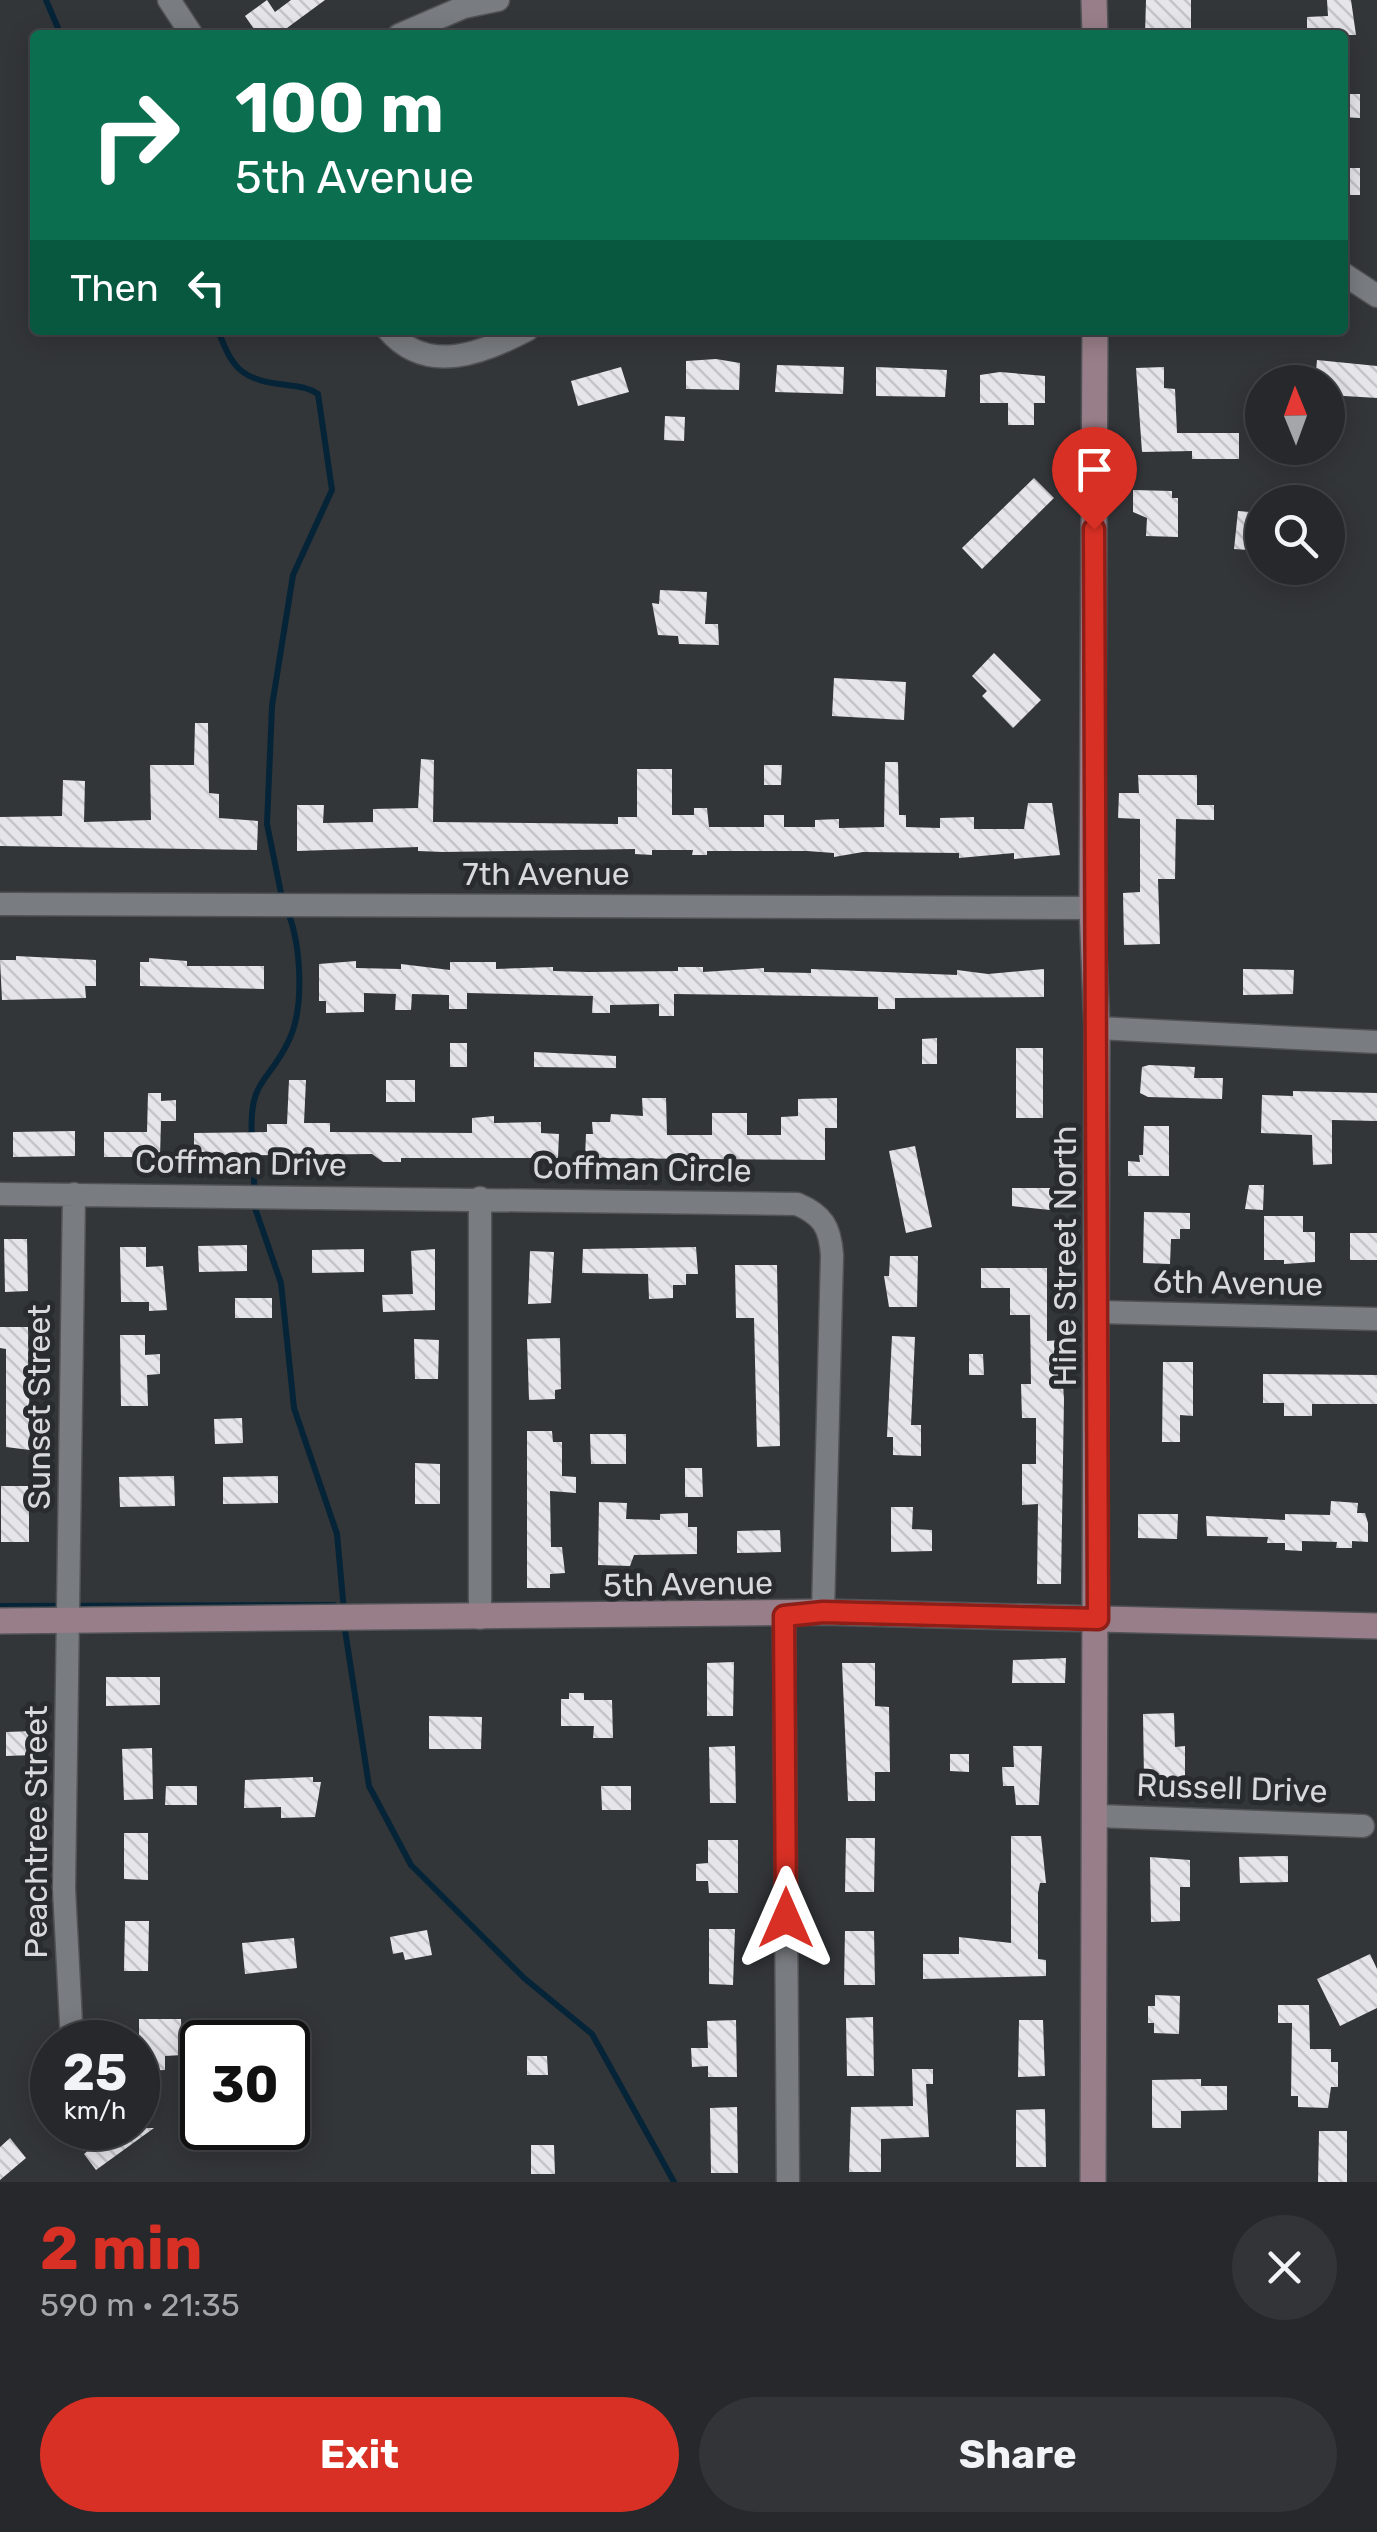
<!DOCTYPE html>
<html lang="en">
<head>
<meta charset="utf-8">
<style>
	body { margin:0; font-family:Rubik,sans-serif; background:#323437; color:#f1f3f6; height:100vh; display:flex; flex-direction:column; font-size:38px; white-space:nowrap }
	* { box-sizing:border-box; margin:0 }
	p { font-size:32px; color:#a4a6a9 }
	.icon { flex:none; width:55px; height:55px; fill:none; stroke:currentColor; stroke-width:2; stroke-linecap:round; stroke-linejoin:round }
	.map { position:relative; height:2182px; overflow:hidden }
	.side { display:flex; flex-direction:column; background:#26282b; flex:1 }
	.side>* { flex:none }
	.hud { position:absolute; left:30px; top:30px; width:1318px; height:305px; border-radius:10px; box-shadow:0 5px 25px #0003,0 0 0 2px #424447; background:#0b6e4f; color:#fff; overflow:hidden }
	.needle { width:65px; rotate:359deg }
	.controls { position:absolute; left:1245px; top:365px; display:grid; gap:20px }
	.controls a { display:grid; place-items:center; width:100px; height:100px; border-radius:50%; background:#26282b; box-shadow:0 5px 25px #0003,0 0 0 2px #424447; font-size:50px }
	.speed { position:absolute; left:30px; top:2020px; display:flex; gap:20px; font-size:50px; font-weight:700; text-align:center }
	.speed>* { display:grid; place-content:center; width:130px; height:130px; border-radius:50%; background:#26282b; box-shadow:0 5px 25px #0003,0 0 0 2px #424447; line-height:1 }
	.speed small { font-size:25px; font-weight:400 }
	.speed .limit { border:5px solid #111; border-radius:15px; background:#fff; color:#111 }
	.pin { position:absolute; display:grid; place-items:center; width:85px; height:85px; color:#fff; margin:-102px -42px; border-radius:50% 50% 50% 0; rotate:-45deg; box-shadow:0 0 10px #0007 }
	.pin .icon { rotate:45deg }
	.me { position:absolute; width:110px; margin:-55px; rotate:0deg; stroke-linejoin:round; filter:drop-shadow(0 0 8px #0008) }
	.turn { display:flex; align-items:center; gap:35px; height:210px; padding:0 40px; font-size:45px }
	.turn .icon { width:130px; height:130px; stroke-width:2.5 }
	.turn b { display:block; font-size:70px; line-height:85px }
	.then { display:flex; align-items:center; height:95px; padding:0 40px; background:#0003; gap:20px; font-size:38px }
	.round { display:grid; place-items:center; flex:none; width:105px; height:105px; border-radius:52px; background:#323437 }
	.overview { display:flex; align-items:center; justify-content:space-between; height:170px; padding:0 40px }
	h1 { font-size:60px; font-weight:700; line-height:75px; color:#d93025 }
	.cta { display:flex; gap:20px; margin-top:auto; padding:20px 40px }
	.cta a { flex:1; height:115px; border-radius:60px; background:#d93025; color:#fff; font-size:40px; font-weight:700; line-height:115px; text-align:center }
	.cta a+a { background:#323437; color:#f1f3f6 }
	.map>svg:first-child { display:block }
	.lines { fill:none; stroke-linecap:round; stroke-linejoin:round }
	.stream { stroke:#062437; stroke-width:6 }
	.building { fill:url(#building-back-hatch) }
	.street-casing { stroke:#505255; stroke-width:25 }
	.secondary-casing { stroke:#505255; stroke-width:28 }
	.street { stroke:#797c80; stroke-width:22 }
	.secondary { stroke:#987e88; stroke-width:25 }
	.route-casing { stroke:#8d1f18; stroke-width:25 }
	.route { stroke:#d93025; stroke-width:18 }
	.labels { text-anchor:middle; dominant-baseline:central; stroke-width:10; stroke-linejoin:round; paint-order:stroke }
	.street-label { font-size:32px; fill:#d7d9db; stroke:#292c2f }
</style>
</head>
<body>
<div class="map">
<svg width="1377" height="2182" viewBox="0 0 1377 2182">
	<defs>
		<pattern id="building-back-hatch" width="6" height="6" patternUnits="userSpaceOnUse" patternTransform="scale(2.5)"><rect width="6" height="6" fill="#e6e5ea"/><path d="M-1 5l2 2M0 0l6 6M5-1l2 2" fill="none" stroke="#c5c4c8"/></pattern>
	</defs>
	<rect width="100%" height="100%" fill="#333639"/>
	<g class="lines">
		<path class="stream" d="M46,0L61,35
			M218,330C233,371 243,380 287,385C298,387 308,387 318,394L332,490L293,575L272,706L267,824L282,898
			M252,1139C248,1078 269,1084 289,1040C305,1007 301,943 287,910
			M253,1151L255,1208L281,1283L294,1408L337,1534L344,1611
			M0,1606L334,1605
			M345,1630L369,1786L411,1865L524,1978L592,2034L674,2182"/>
	</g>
	<path class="building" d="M267,0L275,12L291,0H325L287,28L292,35H258L245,16Z
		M1146,0H1191V34L1145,35Z
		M1327,0H1351L1356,35H1307V17L1328,16Z
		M1342,94H1360V118L1342,117Z
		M1342,168H1360V195H1342Z
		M716,359L740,363L739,390L686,389V361Z
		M1317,360L1377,366V398L1328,395V382H1315Z
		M777,365L844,367L843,394L775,392Z
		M621,367L629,392L578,406L571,381Z
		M876,367L947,370L945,397L876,396Z
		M1164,367V388L1175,389L1177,433H1239V459H1192V451L1142,452L1136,368Z
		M1000,372L1045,376V403H1034V425H1008V403H980V375Z
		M665,416L685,417L684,441L664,440Z
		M1034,478L1054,498L982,569L962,548Z
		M1133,490L1172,491V498H1178V537L1146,536L1147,518L1133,512Z
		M1238,511L1262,513V551L1234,549Z
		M660,590L707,592L705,624H718L719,645L679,644L678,636L658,635L652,603L659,604Z
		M994,653L1041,700L1013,728L982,696L987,691L972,676Z
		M834,678L906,682L904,720L832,716Z
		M195,723H208L209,793L219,794V818L258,821L257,850L0,846V817L62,816L63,780L85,781L84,822L151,820L150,765H194Z
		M421,759L434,760L433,822L618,824V817H637V769H672V815H694V808H707L709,827H764V815H784V827H815V820L839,819V828L884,827L885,762H898L899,815H906V827L940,828V818L974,817V829H1024L1028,803H1052L1060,855L1014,859V853L959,858V853L863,852L834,857V853L807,851H707V855H692L693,850H652V855L635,854V849L443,852L418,851V847L297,851V805H324L323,823L373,822V809L418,808Z
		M764,765H782L781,785H764Z
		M1138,775H1197V805H1214V820L1176,819L1175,879H1158L1160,944L1124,945L1123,893L1140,892V819L1118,818L1119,793H1139Z
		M16,956L96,960V986H85L86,998L2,1000L0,960H16Z
		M149,958L187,961V966H264V989L140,986V962H149Z
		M356,961V968L401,969V964L450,970V962H496V969L553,967V971L588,972L678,971V967H703V972L764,968V972L811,973V969L957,975V970L988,974L1044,969V997L895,998V1009H878V997L674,994V1016H659V1004L610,1005V1013H592L593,996L467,993V1009H449V995L412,994L411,1010H395L396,994L364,993V1012L326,1013V1001H319V964Z
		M1243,969L1294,970L1293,994L1243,995Z
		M937,1038V1064H922V1039Z
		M450,1043H467V1067H450Z
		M1016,1048H1043V1118H1016Z
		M534,1052L616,1056V1068L534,1067Z
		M1149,1065L1195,1067L1194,1078H1223L1222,1099L1148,1097L1140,1093L1142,1067Z
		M289,1080H306L304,1123H330V1132L472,1133V1118L494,1116V1123L541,1122V1133L559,1134L558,1158H401V1162H383L372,1154L194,1156V1133L267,1132V1124H287Z
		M386,1080H415V1102H386Z
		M1293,1091L1377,1093V1121L1332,1120V1164L1313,1165L1312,1135L1261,1133L1262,1095L1293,1096Z
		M148,1093H161V1101L176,1100V1121H161L160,1157H104V1132H147Z
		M642,1098H666L667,1135H712V1113H747V1135H781V1117L798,1116V1099L837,1098V1128H825V1160L585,1158L586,1134H593L592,1122H610L611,1114L643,1116Z
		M1144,1126H1169V1176H1128V1161L1140,1162L1139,1155H1143Z
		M75,1131V1156L13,1157V1132Z
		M915,1146L932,1227L906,1233L889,1151Z
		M1249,1185H1264L1263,1210L1245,1209Z
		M1012,1188H1059L1060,1211L1012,1206Z
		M1144,1212L1190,1213V1229H1180V1239H1171L1170,1264L1143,1263Z
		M1264,1216H1303V1232H1315V1262L1284,1264V1260H1264Z
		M1350,1233H1377V1260H1350Z
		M4,1239H27L28,1291L5,1292Z
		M247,1245V1271L199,1272L198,1246Z
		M120,1247H146V1267L163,1266L167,1310L149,1311V1302H121Z
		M696,1247L698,1274H686V1285H673V1298L649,1299L648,1274L582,1273L583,1249Z
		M364,1249V1272L312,1273V1250Z
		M435,1249V1310L383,1312L382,1295L413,1294L411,1251Z
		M530,1251L554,1252L551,1303L528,1304Z
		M890,1256H918L917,1307H889L884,1276H889Z
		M735,1265H777L780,1446L757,1447L754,1318H736Z
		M981,1268H1047V1341L1060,1340L1064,1399L1061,1584H1037L1038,1504L1022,1505V1464H1036V1418H1022L1021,1384H1031L1030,1315H1010V1288H981Z
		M235,1298H272V1318H235Z
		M0,1327H28L30,1450L6,1447V1349L0,1348Z
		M120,1335H145V1355L160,1354V1374L147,1375L148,1406H121Z
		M892,1336L915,1337L911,1425H921V1456L893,1455V1437H887Z
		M560,1338L561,1389L555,1390V1399L529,1400L527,1339Z
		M414,1339L439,1340L438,1379H415Z
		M969,1354H983L984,1375H969Z
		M1163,1362H1193V1416L1180,1415V1442H1162Z
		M1263,1374L1377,1375V1404H1312V1416H1284V1403H1263Z
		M242,1418L243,1443L215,1444L214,1419Z
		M527,1431H552L553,1442H562V1476L576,1477V1493L550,1491L551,1547H562L565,1573L550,1574V1588H527Z
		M590,1434H626V1464H591Z
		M415,1463L440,1464V1504H415Z
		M685,1468H702L703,1497H685Z
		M174,1476L175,1506L120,1507L119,1477Z
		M278,1476V1503L223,1504V1477Z
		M1,1486H29V1542H1Z
		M1331,1501L1358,1503L1357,1513H1365L1368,1523V1542L1352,1541V1548H1336L1337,1542L1302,1541V1551L1285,1550V1543H1267L1268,1537L1207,1536L1206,1516L1285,1520V1514L1330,1515Z
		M599,1502L627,1503L626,1519L660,1520V1514L688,1513V1527H697V1554L634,1555L630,1566L598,1565Z
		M891,1507H913L912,1529L932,1530V1551L891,1552Z
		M1138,1514H1178L1177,1539L1138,1538Z
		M780,1530L781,1552L737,1553V1531Z
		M1066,1658L1065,1683H1012L1013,1660Z
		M734,1662L733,1716H707V1663Z
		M842,1663H875V1706L889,1707L890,1772H875V1801H848Z
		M106,1677H160V1705L106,1706Z
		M569,1693H584V1700H612L613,1738H593L594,1726H561V1699H569Z
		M1174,1713L1175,1747L1185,1746V1776L1144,1780L1143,1714Z
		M429,1716L482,1717L481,1749H429Z
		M33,1731L34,1755L6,1756V1732Z
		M735,1746L736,1803H710L709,1747Z
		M1013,1746H1042L1039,1805H1016L1014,1786H1003L1002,1767H1014Z
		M152,1748L153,1799L124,1800L122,1749Z
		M950,1754H969V1772L950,1771Z
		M313,1777V1782H321L315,1817L281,1818V1807L244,1808L245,1780Z
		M166,1786H197V1805H165Z
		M601,1786H631V1810H602Z
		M124,1833H148V1880L124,1879Z
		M1011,1836H1041L1046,1883H1040L1038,1893V1959L1046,1960V1976L923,1979V1954H959V1937L1011,1943Z
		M846,1838H875L874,1892H845Z
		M708,1840H738V1893H709L708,1881H696V1864L708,1863Z
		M1288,1856V1882L1240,1883L1239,1857Z
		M1150,1857L1190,1860V1887H1180V1921L1151,1922Z
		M125,1921H149L148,1971H124Z
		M709,1929H735L733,1985L709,1984Z
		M427,1930L432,1955L405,1960L403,1952L393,1954L390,1937Z
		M845,1931H874L875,1985H844Z
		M294,1938L297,1968L245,1974L242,1943Z
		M1370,1954L1377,1969V2008L1340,2026L1317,1979Z
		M1155,1995L1180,1996L1179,2034L1154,2033V2023H1148V2006H1155Z
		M1278,2005H1309L1310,2049H1331V2062H1338V2087H1331L1328,2108L1298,2107V2096H1291L1292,2023H1278Z
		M873,2017L874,2076H847L846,2018Z
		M139,2019H181L182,2055L165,2056V2070L139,2071Z
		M736,2020L737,2077H708V2066L692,2067L691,2048H708L707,2021Z
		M1019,2020H1043L1045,2076L1018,2077Z
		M527,2056H547L548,2075H527Z
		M912,2069H933V2084H926L929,2137L881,2139V2172H849L851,2107L913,2106Z
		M1201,2079V2086H1227V2110L1181,2111V2128H1152V2080Z
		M737,2107L738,2173H711L710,2108Z
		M1045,2109L1046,2167H1016V2110Z
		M110,2128H154L96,2170L84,2154L90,2149L88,2145Z
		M1319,2131H1347V2182H1318Z
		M10,2138L26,2158L0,2180V2147Z
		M531,2145H554L555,2174H531Z"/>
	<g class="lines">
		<g class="street-casing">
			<path id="street" d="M169,0L192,35
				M399,35L464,7L498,0
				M1342,273L1377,296
				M388,330C427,376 483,353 527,330
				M0,904L1092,908
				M1097,1028L1377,1042
				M0,1194L797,1204C823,1215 830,1227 832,1255L823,1612
				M1098,1312L1377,1319
				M784,1616L788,2182
				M480,1618V1198
				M1098,1816L1363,1826
				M72,2042L64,1889L74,1194"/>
		</g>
		<g class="secondary-casing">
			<path id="secondary" d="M1094,0L1095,35
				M0,1621L823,1612L1377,1626
				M1093,2182L1097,1028L1092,908L1095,330"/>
		</g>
		<use href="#street" class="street"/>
		<use href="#secondary" class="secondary"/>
	</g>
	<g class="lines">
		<g class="route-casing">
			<path id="route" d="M786,1918L784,1616L823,1612L1098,1619L1094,529"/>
		</g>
		<use href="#route" class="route"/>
	</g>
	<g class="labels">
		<g class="street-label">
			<text x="546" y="874">7th Avenue</text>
			<text transform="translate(241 1163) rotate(1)">Coffman Drive</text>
			<text transform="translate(642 1169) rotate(1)">Coffman Circle</text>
			<text transform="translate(1065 1256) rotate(-90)">Hine Street North</text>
			<text transform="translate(1238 1283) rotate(1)">6th Avenue</text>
			<text transform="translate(39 1407) rotate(-90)">Sunset Street</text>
			<text transform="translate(688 1584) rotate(-1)">5th Avenue</text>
			<text transform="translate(1232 1788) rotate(2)">Russell Drive</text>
			<text transform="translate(36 1832) rotate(-90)">Peachtree Street</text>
		</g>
	</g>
</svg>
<div class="controls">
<a><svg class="needle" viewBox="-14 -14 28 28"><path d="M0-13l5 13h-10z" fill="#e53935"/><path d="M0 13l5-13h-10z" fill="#a4a6a9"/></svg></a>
<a><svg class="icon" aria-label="search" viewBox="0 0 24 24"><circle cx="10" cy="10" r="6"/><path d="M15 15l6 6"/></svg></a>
</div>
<div class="speed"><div>25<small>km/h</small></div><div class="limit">30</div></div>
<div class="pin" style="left:1094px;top:529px;background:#d93025"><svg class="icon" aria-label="arrive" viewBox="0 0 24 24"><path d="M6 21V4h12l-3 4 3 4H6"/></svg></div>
<svg class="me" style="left:786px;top:1918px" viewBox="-20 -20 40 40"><path d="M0-17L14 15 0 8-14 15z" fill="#d93025" stroke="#fff" stroke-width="4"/></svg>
<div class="hud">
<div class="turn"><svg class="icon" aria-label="right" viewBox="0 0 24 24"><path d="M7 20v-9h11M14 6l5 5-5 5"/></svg><div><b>100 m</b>5th Avenue</div></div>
<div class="then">Then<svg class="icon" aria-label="left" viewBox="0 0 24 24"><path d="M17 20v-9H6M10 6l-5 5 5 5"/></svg></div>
</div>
</div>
<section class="side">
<div class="overview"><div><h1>2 min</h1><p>590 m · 21:35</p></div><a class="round"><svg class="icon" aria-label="close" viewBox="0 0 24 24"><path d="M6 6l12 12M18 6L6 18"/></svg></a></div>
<div class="cta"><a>Exit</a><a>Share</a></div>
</section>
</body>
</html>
